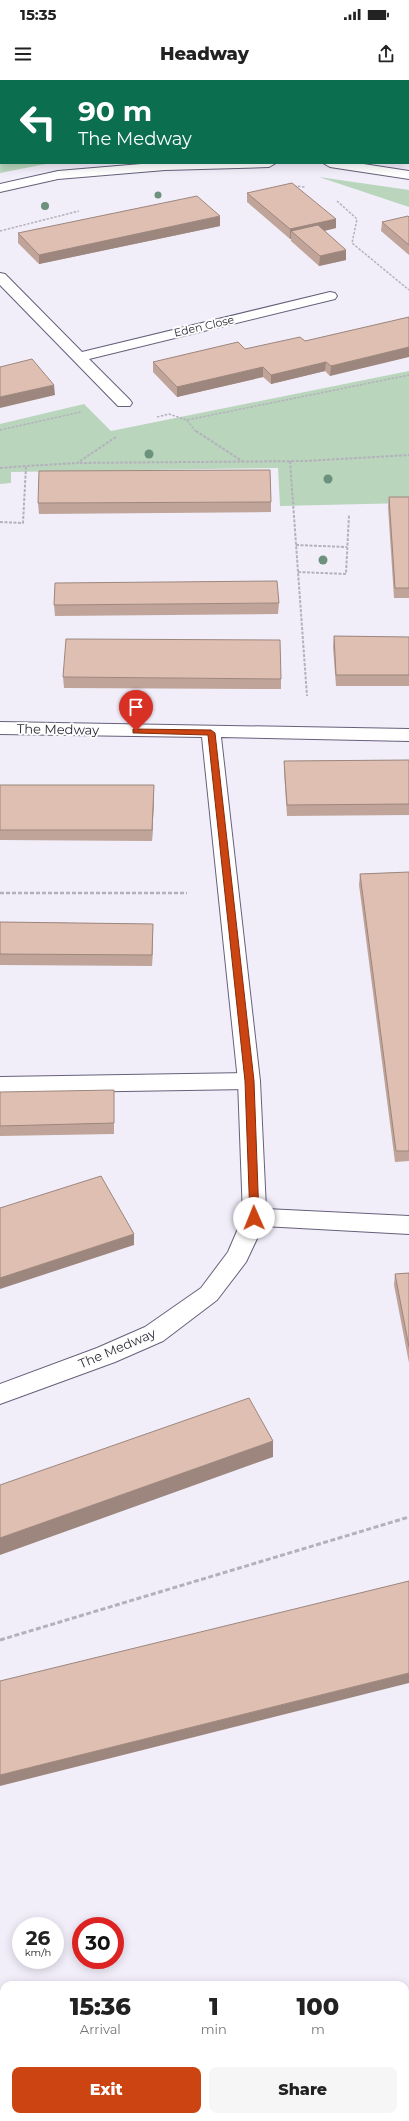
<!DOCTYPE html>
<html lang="en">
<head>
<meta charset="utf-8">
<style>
	body { margin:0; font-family:Montserrat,sans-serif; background:#f6f6f6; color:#222; height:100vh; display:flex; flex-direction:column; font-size:15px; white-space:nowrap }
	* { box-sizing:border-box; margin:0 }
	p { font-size:13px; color:#767676 }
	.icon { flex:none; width:22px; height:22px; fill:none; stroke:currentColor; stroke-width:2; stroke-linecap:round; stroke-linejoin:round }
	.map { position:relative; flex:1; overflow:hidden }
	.side { position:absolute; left:0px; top:1901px; width:409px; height:140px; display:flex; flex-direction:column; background:#fff; border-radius:12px 12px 0 0; box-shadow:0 2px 10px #0003 }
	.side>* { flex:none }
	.hud { position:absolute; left:0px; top:0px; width:409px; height:84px; box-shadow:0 2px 10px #0003; background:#0b6e4f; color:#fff; overflow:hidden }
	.speed { position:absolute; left:12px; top:1837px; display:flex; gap:8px; font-size:20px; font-weight:700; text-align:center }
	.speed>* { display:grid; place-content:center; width:52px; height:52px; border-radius:50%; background:#fff; box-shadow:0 2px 10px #0003; line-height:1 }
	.speed small { font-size:10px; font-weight:400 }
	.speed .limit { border:6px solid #d22; background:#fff; color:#111 }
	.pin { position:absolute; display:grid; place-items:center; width:34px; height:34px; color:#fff; margin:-41px -17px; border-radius:50% 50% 50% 0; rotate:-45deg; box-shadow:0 0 4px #0007 }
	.pin .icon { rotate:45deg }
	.me { position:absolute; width:44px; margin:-22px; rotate:359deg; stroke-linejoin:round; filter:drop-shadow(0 0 3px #0008) }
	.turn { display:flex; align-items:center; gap:14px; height:84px; padding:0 12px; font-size:18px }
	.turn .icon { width:52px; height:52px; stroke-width:2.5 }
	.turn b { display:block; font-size:28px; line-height:34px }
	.eta { display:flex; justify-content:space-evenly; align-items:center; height:68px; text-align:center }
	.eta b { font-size:24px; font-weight:800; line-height:28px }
	.button { display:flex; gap:8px; margin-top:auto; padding:8px 12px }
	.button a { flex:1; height:46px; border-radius:8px; background:#cb4412; color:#fff; font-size:16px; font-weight:800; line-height:46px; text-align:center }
	.button a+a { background:#f6f6f6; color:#222 }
	.status { display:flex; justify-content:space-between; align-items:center; height:28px; padding:0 20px; background:#fff; direction:ltr }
	.status svg { height:11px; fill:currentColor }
	header { display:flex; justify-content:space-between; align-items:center; height:52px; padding:0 12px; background:#fff; font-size:18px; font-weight:800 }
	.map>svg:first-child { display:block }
	.green { fill:#b9d5bc }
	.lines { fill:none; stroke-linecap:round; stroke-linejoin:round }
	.service-casing { stroke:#66607a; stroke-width:2 }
	.minor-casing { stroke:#66607a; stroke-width:2 }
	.trunk-casing { stroke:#66607a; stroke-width:2 }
	.path-far3 { stroke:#b4b1bd; stroke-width:1.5; stroke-dasharray:2.5 1.5; stroke-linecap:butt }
	.path-far2 { stroke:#b4b1bd; stroke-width:2; stroke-dasharray:3 1.5; stroke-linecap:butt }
	.path-far1 { stroke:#b4b1bd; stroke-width:2.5; stroke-dasharray:4 2; stroke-linecap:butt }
	.path { stroke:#b4b1bd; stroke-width:3; stroke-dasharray:5 2.5; stroke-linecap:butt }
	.service { fill:#fff; fill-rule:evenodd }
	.minor { fill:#fff; fill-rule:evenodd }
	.trunk { fill:#fff; fill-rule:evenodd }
	.tree { fill:#6c917c }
	.wall { fill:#c0a499 }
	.shaded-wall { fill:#9c867d }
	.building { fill:#dfbfb2; stroke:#9c867d }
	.route { fill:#cb4412; stroke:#842c0c }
	.labels { text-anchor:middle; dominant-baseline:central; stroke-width:4; stroke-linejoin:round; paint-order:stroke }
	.far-street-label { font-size:11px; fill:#302e39; stroke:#fdfdfd }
	.street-label { font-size:13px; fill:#302e39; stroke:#fdfdfd }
</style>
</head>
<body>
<div class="status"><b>15:35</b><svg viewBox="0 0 49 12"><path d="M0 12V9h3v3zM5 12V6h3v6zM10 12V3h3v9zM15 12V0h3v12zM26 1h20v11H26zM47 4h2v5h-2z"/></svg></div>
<header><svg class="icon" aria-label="menu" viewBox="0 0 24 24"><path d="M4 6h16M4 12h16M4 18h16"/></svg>Headway<svg class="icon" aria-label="share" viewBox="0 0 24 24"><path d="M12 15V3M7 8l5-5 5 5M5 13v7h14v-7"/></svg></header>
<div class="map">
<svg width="409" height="2041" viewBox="0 0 409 2041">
	<rect width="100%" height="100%" fill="#f1eefa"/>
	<path class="green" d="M1,47V83H51L0,93Z
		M319,97L409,110V127Z
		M409,291V423L280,426L278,388L11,392V403L0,404V344L84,324L111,351Z"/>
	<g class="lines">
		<g class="service-casing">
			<path id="service" d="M249,993L257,996L260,1001L257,1006L249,1009L0,1013V997Z"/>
		</g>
		<g class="minor-casing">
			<path id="minor" d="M153,83H276L269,87L165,90L58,99L0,112V104L58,91Z
				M323,83H357L409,91V99L330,87Z
				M0,193L5,194L82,272L330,212L335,213L337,216L335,219L89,279L130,320L132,323L130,326H118L0,205Z
				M0,642L409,649V661L221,657L260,1001L266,1129L409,1136V1154L263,1146L246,1182L217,1220L163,1261L115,1282L0,1324V1304L97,1268L145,1247L201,1208L228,1172L243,1137L238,1001L202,657L0,654Z"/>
		</g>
		<g class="trunk-casing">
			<path id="trunk" d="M123,0H141L123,1Z
				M0,19H1V27H0Z"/>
		</g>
		<path class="path-far3" d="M294,106L305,107
			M337,121L357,139L352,163L409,210
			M0,151L79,131
			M157,337L169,334L187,340L409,295
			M187,340L196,352
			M0,350L81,332"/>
		<path class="path-far2" d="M196,351L242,381
			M116,357L77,383L306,381L409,375
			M290,381L307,616
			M0,388L26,386
			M0,442L23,443L26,386L77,383
			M296,465L347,467
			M298,492L346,494L349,435"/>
		<path class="path-far1" d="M0,813H187"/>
		<path class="path" d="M0,1560L409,1437"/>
		<use href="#service" class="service"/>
		<use href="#minor" class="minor"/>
		<use href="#trunk" class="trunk"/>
	</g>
	<g class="tree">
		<circle cx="158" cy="115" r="3.5"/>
		<circle cx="45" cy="126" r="4"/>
		<circle cx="149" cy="374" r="4.5"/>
		<circle cx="328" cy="399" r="4.5"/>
		<circle cx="323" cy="480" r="4.5"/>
	</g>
	<path class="wall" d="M247,113L336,139V148L324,151L346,180L319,186L291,161V159H290L247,122Z
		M409,137V175L381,151L382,142Z
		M220,146L39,184L18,163V153Z
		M409,237L330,296L325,291L271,304L263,297L177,317L153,292V282L305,261Z
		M389,417H409V518H394L388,427Z
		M271,422V432L39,434L38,423Z
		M279,523L278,534L55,536L54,525Z
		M334,556L409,557V606H336L333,567Z
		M63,597L281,599V609L64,608Z
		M409,680V735L287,736L284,692V681Z
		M0,705L154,716L152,761L0,760Z
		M409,792V1081L395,1082L359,805L360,794Z
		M0,842L153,844V855L152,886L0,885Z
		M0,1012L114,1021V1054L0,1056Z
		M409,1193V1283L394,1205L395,1194Z"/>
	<path class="shaded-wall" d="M220,136V146L39,184V175Z
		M336,139V148L298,157L291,151V159H290V149Z
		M346,170V180L319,186L320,176Z
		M409,267V277L330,296L331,286Z
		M326,282L325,291L271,304V295Z
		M263,287V297L177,317V307Z
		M54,305L55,315L0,328V317Z
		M154,705V716L152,761V750Z
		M153,844V855L152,886V875Z
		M134,1154V1165L0,1209V1198Z
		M273,1361V1377L0,1475V1458Z
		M409,1593V1603L0,1706V1695Z"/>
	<path class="building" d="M292,103L336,139L290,149L247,113Z
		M197,116L220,136L39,175L18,153Z
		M408,136L409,137V165L382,142Z
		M318,145L346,170L320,176L291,151Z
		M409,237V267L331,286L326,282L271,295L263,287L177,307L153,282L238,262L245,269L300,257L305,261Z
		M32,279L54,305L0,317V287Z
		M270,390L271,422L38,423L39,391Z
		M389,417H409V508H395Z
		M277,501L279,523L54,525L55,503Z
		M334,556L409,557V595H336Z
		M66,559L280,560L281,599L63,597Z
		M409,680V724L287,725L284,681Z
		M0,705H154L152,750H0Z
		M409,792V1071H396L360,794Z
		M0,842L153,844L152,875L0,874Z
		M114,1010V1043L0,1046V1012Z
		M101,1096L134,1154L0,1198V1128Z
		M409,1193V1267L395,1194Z
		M249,1318L273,1361L0,1458V1405Z
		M409,1501V1593L0,1695V1601Z
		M409,1973V2041H276L289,2037H405V1974Z"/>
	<path class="route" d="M133,649L211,650L215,653L254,1001L259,1138L254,1141L250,1138L245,1001L208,655L136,653H133Z"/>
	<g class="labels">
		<g class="far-street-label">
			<text transform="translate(204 246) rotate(-13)">Eden Close</text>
		</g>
		<g class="street-label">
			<text transform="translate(58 649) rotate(1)">The Medway</text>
			<text transform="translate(117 1268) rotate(-23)">The Medway</text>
		</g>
	</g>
</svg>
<div class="speed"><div>26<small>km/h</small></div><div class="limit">30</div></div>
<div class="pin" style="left:136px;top:651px;background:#d93025"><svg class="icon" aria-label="arrive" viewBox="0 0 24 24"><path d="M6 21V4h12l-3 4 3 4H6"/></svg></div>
<svg class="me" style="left:254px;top:1138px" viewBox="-20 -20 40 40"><circle r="19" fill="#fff"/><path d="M0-13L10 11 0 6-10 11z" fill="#cb4412"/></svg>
<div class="hud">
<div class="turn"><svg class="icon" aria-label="left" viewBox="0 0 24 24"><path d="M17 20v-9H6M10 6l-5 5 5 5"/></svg><div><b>90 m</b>The Medway</div></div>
</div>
<section class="side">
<div class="eta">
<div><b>15:36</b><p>Arrival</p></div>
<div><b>1</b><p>min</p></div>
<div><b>100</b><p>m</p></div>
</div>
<div class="button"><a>Exit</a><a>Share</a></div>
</section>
</div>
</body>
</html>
